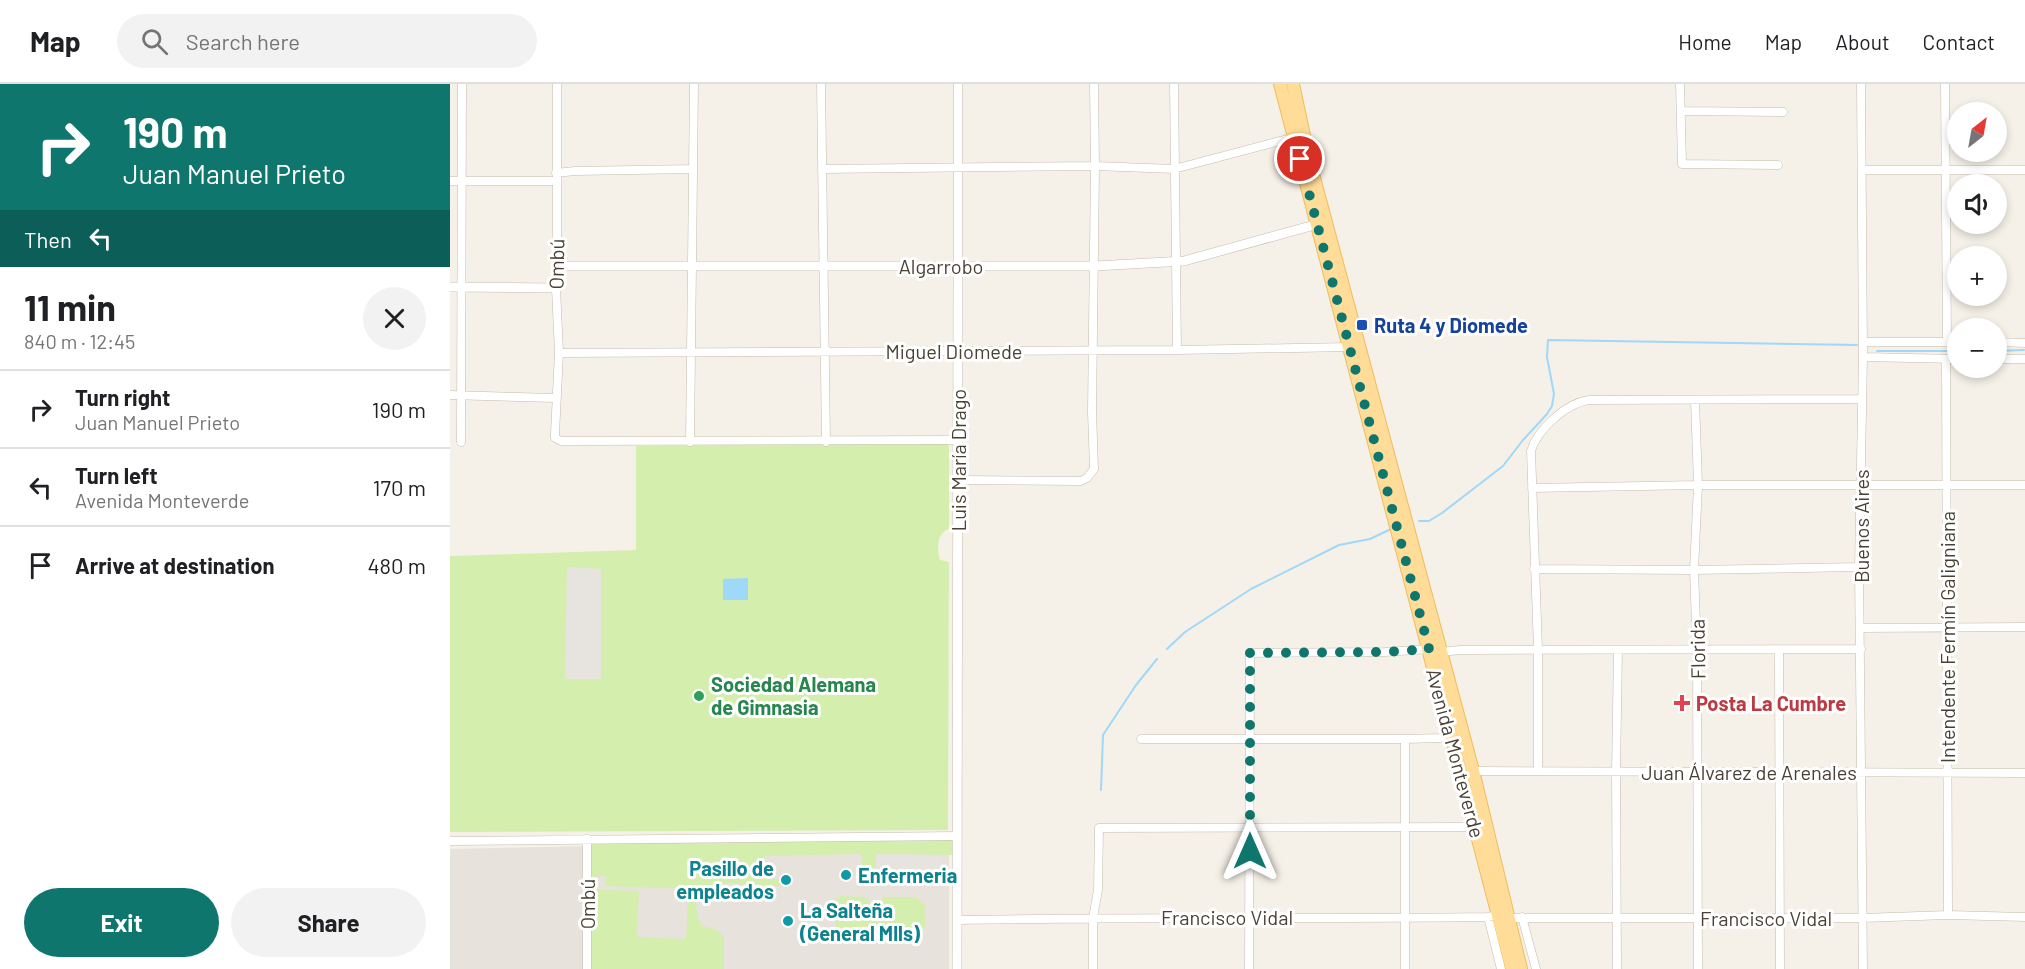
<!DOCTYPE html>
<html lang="en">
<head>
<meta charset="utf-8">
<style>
	body { margin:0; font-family:Barlow,sans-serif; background:#f2f2f2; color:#202124; height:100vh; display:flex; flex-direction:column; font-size:22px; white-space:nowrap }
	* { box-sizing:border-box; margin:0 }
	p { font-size:20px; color:#757577 }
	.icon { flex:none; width:33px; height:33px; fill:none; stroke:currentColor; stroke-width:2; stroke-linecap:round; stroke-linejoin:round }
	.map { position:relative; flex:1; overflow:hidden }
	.sheet { display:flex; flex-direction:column; background:#fff; width:450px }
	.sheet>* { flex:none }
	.hud { background:#0f766e; color:#fff; overflow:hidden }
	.needle { width:39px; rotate:31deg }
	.tools { position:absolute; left:1497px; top:18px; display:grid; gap:12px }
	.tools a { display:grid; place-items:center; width:60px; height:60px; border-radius:50%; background:#fff; box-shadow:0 3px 9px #0003; font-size:30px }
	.pin { position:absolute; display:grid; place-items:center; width:51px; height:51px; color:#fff; margin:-26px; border:3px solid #fff; border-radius:50%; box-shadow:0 2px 6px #0007 }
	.me { position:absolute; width:66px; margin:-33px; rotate:0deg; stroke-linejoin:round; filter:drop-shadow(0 0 4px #0008) }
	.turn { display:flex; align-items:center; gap:21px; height:126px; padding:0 24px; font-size:27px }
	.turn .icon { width:78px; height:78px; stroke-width:2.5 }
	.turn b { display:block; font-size:42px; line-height:51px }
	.then { display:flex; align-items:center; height:57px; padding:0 24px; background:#0003; gap:12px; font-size:22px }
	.round { display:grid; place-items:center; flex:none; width:63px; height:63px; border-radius:32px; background:#f2f2f2 }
	.summary { display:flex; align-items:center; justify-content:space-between; height:102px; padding:0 24px }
	h1 { font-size:36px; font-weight:700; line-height:45px }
	.cta { display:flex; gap:12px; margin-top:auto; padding:12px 24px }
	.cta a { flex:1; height:69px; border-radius:36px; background:#0f766e; color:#fff; font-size:24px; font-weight:700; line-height:69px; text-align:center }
	.cta a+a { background:#f2f2f2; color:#202124 }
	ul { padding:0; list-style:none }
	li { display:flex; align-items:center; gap:18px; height:78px; padding:0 24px; border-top:2px solid #e0e0e0 }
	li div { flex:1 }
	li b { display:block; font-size:22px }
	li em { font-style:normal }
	header { display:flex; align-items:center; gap:36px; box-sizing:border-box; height:84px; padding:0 30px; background:#fff; border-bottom:2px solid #e0e0e0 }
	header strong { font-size:28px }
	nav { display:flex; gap:33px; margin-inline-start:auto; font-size:21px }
	.search { width:420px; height:54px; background:#f2f2f2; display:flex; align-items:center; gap:15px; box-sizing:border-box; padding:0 21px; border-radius:33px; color:#757577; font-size:22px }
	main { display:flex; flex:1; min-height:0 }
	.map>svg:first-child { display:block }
	.industrial { fill:#e8e2dd }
	.green { fill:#d4eead }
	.parking { fill:#e7e4e0 }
	.water { fill:#9fd8f8 }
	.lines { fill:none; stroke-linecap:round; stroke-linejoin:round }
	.stream { stroke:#9fd8f8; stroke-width:2 }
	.minor-casing { stroke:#c5bbad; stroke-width:9 }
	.tertiary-casing { stroke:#c5bbad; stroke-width:10 }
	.primary-casing { stroke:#f0bc5c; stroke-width:14 }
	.minor { stroke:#fff; stroke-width:8 }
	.tertiary { stroke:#fff; stroke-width:9 }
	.primary { stroke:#ffdc98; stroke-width:12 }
	.route { stroke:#0f766e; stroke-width:10; stroke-dasharray:0 18 }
	.transit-dot { fill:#1a4fb4; stroke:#fff; stroke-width:2 }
	.leisure-dot { fill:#2e9e5b; stroke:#fff; stroke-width:2 }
	.health-dot { fill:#e0444e; stroke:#fff; stroke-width:2 }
	.culture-dot { fill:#0f9aa8; stroke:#fff; stroke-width:2 }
	.labels { text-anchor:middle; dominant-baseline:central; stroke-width:6; stroke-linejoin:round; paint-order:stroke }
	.street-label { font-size:20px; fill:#4a4136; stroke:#fff }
	.transit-label { font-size:20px; font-weight:bold; fill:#164399; stroke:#fff; text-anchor:start }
	.leisure-label { font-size:20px; font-weight:bold; fill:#27864d; stroke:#fff; text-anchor:start }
	.health-label { font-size:20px; font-weight:bold; fill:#be3a42; stroke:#fff; text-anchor:start }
	.culture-label { font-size:20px; font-weight:bold; fill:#0d838f; stroke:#fff; text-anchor:start }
</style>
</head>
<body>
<header>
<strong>Map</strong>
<div class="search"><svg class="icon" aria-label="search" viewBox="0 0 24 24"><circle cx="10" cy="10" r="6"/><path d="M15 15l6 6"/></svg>Search here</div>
<nav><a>Home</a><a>Map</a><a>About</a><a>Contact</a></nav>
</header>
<main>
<section class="sheet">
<div class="hud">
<div class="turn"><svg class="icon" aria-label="right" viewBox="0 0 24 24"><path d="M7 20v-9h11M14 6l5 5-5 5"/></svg><div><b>190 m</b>Juan Manuel Prieto</div></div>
<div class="then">Then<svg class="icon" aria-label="left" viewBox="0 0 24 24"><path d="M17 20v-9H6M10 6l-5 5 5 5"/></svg></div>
</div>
<div class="summary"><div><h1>11 min</h1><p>840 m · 12:45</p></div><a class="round"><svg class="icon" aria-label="close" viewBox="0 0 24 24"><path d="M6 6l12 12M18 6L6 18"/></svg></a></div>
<ul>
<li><svg class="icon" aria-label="right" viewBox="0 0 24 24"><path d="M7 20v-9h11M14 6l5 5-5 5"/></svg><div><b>Turn right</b><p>Juan Manuel Prieto</p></div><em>190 m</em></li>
<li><svg class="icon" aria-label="left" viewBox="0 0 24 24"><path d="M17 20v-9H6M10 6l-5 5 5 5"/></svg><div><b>Turn left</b><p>Avenida Monteverde</p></div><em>170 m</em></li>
<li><svg class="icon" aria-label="arrive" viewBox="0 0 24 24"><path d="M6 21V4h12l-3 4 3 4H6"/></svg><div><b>Arrive at destination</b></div><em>480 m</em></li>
</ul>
<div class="cta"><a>Exit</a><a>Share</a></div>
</section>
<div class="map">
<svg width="1575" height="885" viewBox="0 0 1575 885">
	<rect width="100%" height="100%" fill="#f6f1e8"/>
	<path class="industrial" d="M499,759V885H0V765L141,762Z"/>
	<path class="green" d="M496,359L499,362V445C486,450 487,464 490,476L499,478L498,746L0,748V472L186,466V362Z
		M503,755L502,771L426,770V784L423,783L412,784L411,770L315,772L316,795H333V802L265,798V806L155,802V792H146L147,803H140L139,756Z
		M137,805L189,807L187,853L236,855L238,809L246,818C249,857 261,834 274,853V885H137Z
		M390,812L415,813L421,821V833H425C423,825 425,819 433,813H466L475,821V843L467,850L430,848L429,847L416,846L415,844H385V814H389Z"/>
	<path class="parking" d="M117,483L151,485V595H115Z
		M427,771L491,772L490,802L427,801Z"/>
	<path class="water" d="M298,494V516H273V495Z"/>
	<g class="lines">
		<path class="stream" d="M1427,267H1508
			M1546,267L1574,266
			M969,437H979L992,429L1053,382L1073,356L1097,330L1102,322L1104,310L1097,273L1098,256L1407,261
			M717,565L735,548L801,505L889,461L920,455L941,445
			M651,706L653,651L686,601L707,575"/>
		<g class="minor-casing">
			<path id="minor" d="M107,0V182
				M371,0L376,358
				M508,0V182
				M724,0L727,266
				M1230,0L1232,80L1328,81
				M1411,0L1413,273L1409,483L1413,885
				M1495,0L1497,258
				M1231,27L1333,28
				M372,85L645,82L724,85L845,53
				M1413,86H1575
				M106,89L125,87L243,85
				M0,97H106
				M106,204L109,269L105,350V354L111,357L508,356
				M1413,258H1508
				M1546,258L1575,259
				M109,269L727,266L899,263
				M1413,273L1508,275
				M1496,275L1498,831
				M1546,275H1575
				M0,311L105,314
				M1245,316L1248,401L1244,486L1247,566L1248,885
				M11,358L12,0
				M240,358L244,0
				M508,396L631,397L637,394L644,385L642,328L645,82L644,0
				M1082,404L1248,401H1575
				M1084,485L1244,486L1409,483
				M1411,544L1575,543
				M1329,566L1330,885
				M991,568L1010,566L1411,565
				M691,655H955L990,654L1001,651
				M955,655V885
				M1023,687L1575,689
				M1088,687V566L1081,367C1087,346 1116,319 1139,316L1412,315
				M0,757L507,752
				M1038,833L1051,885
				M1072,833L1086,885
				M1057,834H1412L1498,831L1575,833
				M507,836C684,833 861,835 1038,833L1048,831
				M137,885V755
				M643,885V834L648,806L649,744L1026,743
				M799,885L800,569L935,568L979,565
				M1167,885L1166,688L1168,566"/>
		</g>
		<g class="tertiary-casing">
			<path id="tertiary" d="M0,203L106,204L107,182H645L734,177L868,140
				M507,885L508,182"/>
		</g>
		<g class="primary-casing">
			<path id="primary" d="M830,0L1062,885
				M843,0L859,75L1023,687L1071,885"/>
		</g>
		<use href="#minor" class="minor"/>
		<use href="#tertiary" class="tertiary"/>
		<use href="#primary" class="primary"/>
	</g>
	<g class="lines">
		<path class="route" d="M800,767V569L935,568L979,565L850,75"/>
	</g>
	<rect class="transit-dot" x="906" y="235" width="12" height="12" rx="3"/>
	<circle class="leisure-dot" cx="249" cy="612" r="6"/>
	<path class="health-dot" d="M1229 610h6v6h6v6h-6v6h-6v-6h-6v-6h6z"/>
	<g class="culture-dot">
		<circle cx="396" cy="791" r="6"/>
		<circle cx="336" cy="796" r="6"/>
		<circle cx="338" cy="837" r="6"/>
	</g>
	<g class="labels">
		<g class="street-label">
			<text transform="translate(106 180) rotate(-89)">Ombú</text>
			<text x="491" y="182">Algarrobo</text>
			<text x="504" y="267">Miguel Diomede</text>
			<text transform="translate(508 376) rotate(-90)">Luis María Drago</text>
			<text transform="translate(1411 442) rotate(-90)">Buenos Aires</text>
			<text transform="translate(1497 553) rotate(-90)">Intendente Fermín Galigniana</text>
			<text transform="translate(1247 565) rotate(-91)">Florida</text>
			<text transform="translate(1006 669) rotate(75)">Avenida Monteverde</text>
			<text x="1299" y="688">Juan Álvarez de Arenales</text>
			<text transform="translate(137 820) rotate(-90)">Ombú</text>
			<text x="777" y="833">Francisco Vidal</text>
			<text x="1316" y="834">Francisco Vidal</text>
		</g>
		<g class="transit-label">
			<text x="924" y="241">Ruta 4 y Diomede</text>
		</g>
		<g class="leisure-label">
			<text x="261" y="600">Sociedad Alemana<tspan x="261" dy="23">de Gimnasia</tspan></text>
		</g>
		<g class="health-label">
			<text x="1246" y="619">Posta La Cumbre</text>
		</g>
		<g class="culture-label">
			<text x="324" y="784" text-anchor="end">Pasillo de<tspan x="324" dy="23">empleados</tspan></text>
			<text x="408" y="791">Enfermeria</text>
			<text x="350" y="826">La Salteña<tspan x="350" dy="23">(General Mlls)</tspan></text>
		</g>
	</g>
</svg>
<div class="tools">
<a><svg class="needle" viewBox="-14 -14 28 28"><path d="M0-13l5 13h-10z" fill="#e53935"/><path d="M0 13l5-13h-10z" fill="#757577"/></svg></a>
<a><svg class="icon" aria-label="sound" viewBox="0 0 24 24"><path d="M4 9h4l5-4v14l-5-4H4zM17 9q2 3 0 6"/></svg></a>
<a>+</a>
<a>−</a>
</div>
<div class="pin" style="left:850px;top:75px;background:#d93025"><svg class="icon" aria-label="arrive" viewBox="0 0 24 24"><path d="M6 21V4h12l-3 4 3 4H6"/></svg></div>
<svg class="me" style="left:800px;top:767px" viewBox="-20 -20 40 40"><path d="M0-17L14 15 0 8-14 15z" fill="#0f766e" stroke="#fff" stroke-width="4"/></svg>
</div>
</main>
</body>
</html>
